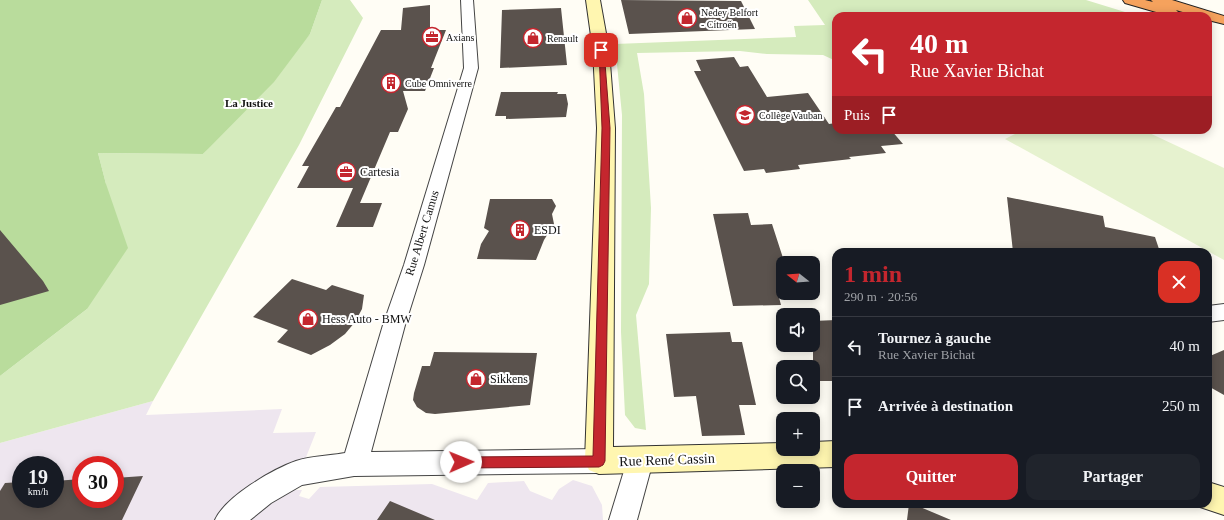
<!DOCTYPE html>
<html lang="fr">
<head>
<meta charset="utf-8">
<style>
	body { margin:0; font-family:"Times New Roman",serif; background:#20242c; color:#f1f3f6; height:100vh; display:flex; flex-direction:column; font-size:15px; white-space:nowrap }
	* { box-sizing:border-box; margin:0 }
	p { font-size:13px; color:#9ea1a6 }
	.icon { flex:none; width:22px; height:22px; fill:none; stroke:currentColor; stroke-width:2; stroke-linecap:round; stroke-linejoin:round }
	.map { position:relative; flex:1; overflow:hidden }
	.sheet { position:absolute; left:832px; top:248px; width:380px; height:260px; display:flex; flex-direction:column; background:#171b24; border-radius:12px; box-shadow:0 2px 10px #0003 }
	.sheet>* { flex:none }
	.guide { position:absolute; left:832px; top:12px; width:380px; height:122px; border-radius:12px; box-shadow:0 2px 10px #0003; background:#c4262e; color:#fff; overflow:hidden }
	.needle { width:26px; rotate:287deg }
	.buttons { position:absolute; left:776px; top:256px; display:grid; gap:8px }
	.buttons a { display:grid; place-items:center; width:44px; height:44px; border-radius:8px; background:#171b24; box-shadow:0 2px 10px #0003; font-size:20px }
	.speed { position:absolute; left:12px; top:456px; display:flex; gap:8px; font-size:20px; font-weight:700; text-align:center }
	.speed>* { display:grid; place-content:center; width:52px; height:52px; border-radius:50%; background:#171b24; box-shadow:0 2px 10px #0003; line-height:1 }
	.speed small { font-size:10px; font-weight:400 }
	.speed .limit { border:6px solid #d22; background:#fff; color:#111 }
	.pin { position:absolute; display:grid; place-items:center; width:34px; height:34px; color:#fff; margin:-17px; border-radius:8px; box-shadow:0 2px 6px #0006 }
	.me { position:absolute; width:44px; margin:-22px; rotate:89deg; stroke-linejoin:round; filter:drop-shadow(0 0 3px #0008) }
	.turn { display:flex; align-items:center; gap:14px; height:84px; padding:0 12px; font-size:18px }
	.turn .icon { width:52px; height:52px; stroke-width:2.5 }
	.turn b { display:block; font-size:28px; line-height:34px }
	.then { display:flex; align-items:center; height:38px; padding:0 12px; background:#0003; gap:8px; font-size:15px }
	.round { display:grid; place-items:center; flex:none; width:42px; height:42px; border-radius:12px; background:#20242c }
	.overview { display:flex; align-items:center; justify-content:space-between; height:68px; padding:0 12px }
	h1 { font-size:24px; font-weight:700; line-height:30px; color:#c4262e }
	.action { display:flex; gap:8px; margin-top:auto; padding:8px 12px }
	.action a { flex:1; height:46px; border-radius:12px; background:#c4262e; color:#fff; font-size:16px; font-weight:700; line-height:46px; text-align:center }
	.action a+a { background:#20242c; color:#f1f3f6 }
	ul { padding:0; list-style:none }
	li { display:flex; align-items:center; gap:12px; height:60px; padding:0 12px; border-top:1px solid #363941 }
	li div { flex:1 }
	li b { display:block; font-size:15px }
	li em { font-style:normal }
	.map>svg:first-child { display:block }
	.industrial { fill:#eee6ef; fill-rule:evenodd }
	.green { fill:#d5ebbd }
	.forest { fill:#b9dc9c }
	.pitch { fill:#e6f2cf }
	.building { fill:#5a524d }
	.lines { fill:none; stroke-linecap:round; stroke-linejoin:round }
	.street-casing { stroke:#444; stroke-width:2 }
	.secondary-casing { stroke:#333; stroke-width:2 }
	.highway-casing { stroke:#222; stroke-width:2 }
	.street { fill:#fff; fill-rule:evenodd }
	.secondary { fill:#fff6b0; fill-rule:evenodd }
	.highway { fill:#f5a25d; fill-rule:evenodd }
	.route { fill:#c4262e; stroke:#7f191e }
	.labels { text-anchor:middle; dominant-baseline:central; stroke-width:4; stroke-linejoin:round; paint-order:stroke }
	.far-poi-label { font-size:10px; fill:#111; stroke:#fff; text-anchor:start }
	.far-neighbourhood-label { font-size:11px; font-weight:bold; fill:#111; stroke:#fff }
	.poi-label { font-size:12px; fill:#111; stroke:#fff; text-anchor:start }
	.street-label { font-size:12px; fill:#111; stroke:#fff }
	.near-street-label { font-size:14px; fill:#111; stroke:#fff }
</style>
</head>
<body>
<div class="map">
<svg width="1224" height="520" viewBox="0 0 1224 520">
	<rect width="100%" height="100%" fill="#fffdf5"/>
	<path class="industrial" d="M153,401L146,415L282,409L273,433L316,432L293,490H302L299,496L309,499L320,487L432,484L477,500L488,483L524,481L530,491L552,500L559,489L573,480L592,486L602,505L603,520H0V443ZM21,465H55V499H21ZM81,465H115V499H81Z"/>
	<path class="green" d="M322,0H350L363,18L299,145L153,401L0,443V376L87,309L106,184L98,153L203,154L310,34Z
		M808,0H1086L1138,16H836V61L823,55L767,54L740,51L637,53L644,94L651,208L649,284L636,315L646,430L635,428L625,415L621,332L622,115L615,44L796,37L794,26L825,25Z"/>
	<path class="forest" d="M0,0H322L310,34L274,82L203,154L98,153L106,184L128,248L87,309L0,376Z"/>
	<path class="pitch" d="M1023,130H1143L1224,168V260L1005,139Z"/>
	<path class="building" d="M621,0L741,1L755,29L629,34Z
		M430,5V30H446L431,68H434L425,91H403L408,109L398,132H390L360,203H382L373,227H336L353,188H297L309,166H302L336,107H340L381,30H401L403,8Z
		M561,8L567,65L500,68L502,10Z
		M734,57L740,67L748,66L767,97L808,93L829,124L836,123V130H891L903,144L881,146L886,153L849,157L851,159L798,165L800,169L766,173L764,169L744,171L694,71H701L696,60Z
		M501,92H558L557,94H566L568,104L566,117L506,119V116H495Z
		M1007,197L1103,216L1105,227L1155,237L1160,252H1013Z
		M490,199H552L556,206L552,214L554,224L544,240L536,260L477,259L481,244L489,231L484,228Z
		M748,213L751,225L772,224L783,258V290H777L781,305L733,306L713,214Z
		M0,230L43,281L49,291L0,305Z
		M292,279L326,290L332,285L364,295L362,309L355,322L345,334L330,345L311,355L277,342L288,330L253,317Z
		M836,320V381H813V321Z
		M730,332L732,342H742L756,405H739L745,435L702,436L696,396L674,397L666,334Z
		M1224,350V395L1208,386L1210,356Z
		M434,352L537,353L530,405L435,414L426,413L417,407L413,400L414,393L422,366H430Z
		M143,476L122,520H0V491L5,483L21,482V499H55V481L81,479V499H115V478Z
		M390,501L435,520H377Z
		M909,504H913L951,520H907Z"/>
	<g class="lines">
		<g class="street-casing">
			<path id="street" d="M461,0H473L478,68L424,265L405,325L371,452L599,449L608,453L612,461L608,469L599,473L354,476L302,485L271,503L250,520H215C225,497 273,469 296,461C311,456 329,456 345,453L383,325L404,265L464,68Z
				M1224,304V320L1208,322V306Z
				M640,449L649,453L653,461L637,520H609L627,461L631,453Z"/>
		</g>
		<g class="secondary-casing">
			<path id="secondary" d="M586,0H600L609,50L615,128L613,447L783,443V449H813V442L836,441V467L599,474L589,470L585,461L597,128L593,50Z
				M1208,482L1224,487V515L1197,506V504H1208Z"/>
		</g>
		<g class="highway-casing">
			<path id="highway" d="M1123,0H1145L1153,2L1151,0H1172L1224,16V24L1208,20V16H1196L1176,10L1178,12L1176,15L1170,16L1125,3Z"/>
		</g>
		<use href="#street" class="street"/>
		<use href="#secondary" class="secondary"/>
		<use href="#highway" class="highway"/>
	</g>
	<path class="route" d="M599,49L604,50L610,128L605,461L603,465L599,467L461,468L457,466L455,462L457,458L461,457L593,456L602,128Z"/>
	<defs>
		<g id="shop-ring" transform="scale(1)"><circle r="9.5" fill="#fff" stroke="#c4262e" stroke-width="1.5"/><path d="M-5-2.5h2.3a2.7 3.5 0 0 1 5.4 0H5L5.5 6h-11ZM-1.5-2.5h3a1.5 2.3 0 0 0-3 0Z" fill="#c4262e"/></g>
		<g id="office-ring" transform="scale(1)"><circle r="9.5" fill="#fff" stroke="#c4262e" stroke-width="1.5"/><path d="M-6-3h4V-5.5h4V-3h4V5H-6ZM-1-4.5V-3h2v-1.5ZM-6 0V1H6V0Z" fill="#c4262e"/></g>
		<g id="building-ring" transform="scale(1)"><circle r="9.5" fill="#fff" stroke="#c4262e" stroke-width="1.5"/><path d="M-4-6H4V6H1V3H-1V6H-4ZM-2.5-4.3h1.7v1.8h-1.7ZM.8-4.3h1.7v1.8H.8ZM-2.5-1h1.7V.8h-1.7ZM.8-1h1.7V.8H.8Z" fill="#c4262e"/></g>
		<g id="school-ring" transform="scale(1)"><circle r="9.5" fill="#fff" stroke="#c4262e" stroke-width="1.5"/><path d="M0-5L7-2L0 1L-7-2ZM-4 1L0 2.5L4 1V4Q0 6-4 4Z" fill="#c4262e"/></g>
	</defs>
	<g fill-rule="evenodd">
		<use href="#shop-ring" x="687" y="18"/>
		<use href="#office-ring" x="432" y="37"/>
		<use href="#shop-ring" x="533" y="38"/>
		<use href="#building-ring" x="391" y="83"/>
		<use href="#school-ring" x="745" y="115"/>
		<use href="#office-ring" x="346" y="172"/>
		<use href="#building-ring" x="520" y="230"/>
		<use href="#shop-ring" x="308" y="319"/>
		<use href="#shop-ring" x="476" y="379"/>
	</g>
	<g class="labels">
		<g class="far-poi-label">
			<text x="701" y="12">Nedey Belfort<tspan x="701" dy="12">- Citroën</tspan></text>
			<text x="446" y="37">Axians</text>
			<text x="547" y="38">Renault</text>
			<text x="405" y="83">Cube Omniverre</text>
			<text x="759" y="115">Collège Vauban</text>
		</g>
		<g class="far-neighbourhood-label">
			<text x="249" y="103">La Justice</text>
		</g>
		<g class="poi-label">
			<text x="360" y="172">Cartesia</text>
			<text x="534" y="230">ESDI</text>
			<text x="322" y="319">Hess Auto - BMW</text>
			<text x="490" y="379">Sikkens</text>
		</g>
		<g class="street-label">
			<text transform="translate(422 233) rotate(-73)">Rue Albert Camus</text>
		</g>
		<g class="near-street-label">
			<text transform="translate(667 460) rotate(-2)">Rue René Cassin</text>
		</g>
	</g>
</svg>
<div class="buttons">
<a><svg class="needle" viewBox="-14 -14 28 28"><path d="M0-13l5 13h-10z" fill="#e53935"/><path d="M0 13l5-13h-10z" fill="#9ea1a6"/></svg></a>
<a><svg class="icon" aria-label="sound" viewBox="0 0 24 24"><path d="M4 9h4l5-4v14l-5-4H4zM17 9q2 3 0 6"/></svg></a>
<a><svg class="icon" aria-label="search" viewBox="0 0 24 24"><circle cx="10" cy="10" r="6"/><path d="M15 15l6 6"/></svg></a>
<a>+</a>
<a>−</a>
</div>
<div class="speed"><div>19<small>km/h</small></div><div class="limit">30</div></div>
<div class="pin" style="left:601px;top:50px;background:#d93025"><svg class="icon" aria-label="arrive" viewBox="0 0 24 24"><path d="M6 21V4h12l-3 4 3 4H6"/></svg></div>
<svg class="me" style="left:461px;top:462px" viewBox="-20 -20 40 40"><circle r="19" fill="#fff"/><path d="M0-13L10 11 0 6-10 11z" fill="#c4262e"/></svg>
<div class="guide">
<div class="turn"><svg class="icon" aria-label="left" viewBox="0 0 24 24"><path d="M17 20v-9H6M10 6l-5 5 5 5"/></svg><div><b>40 m</b>Rue Xavier Bichat</div></div>
<div class="then">Puis<svg class="icon" aria-label="arrive" viewBox="0 0 24 24"><path d="M6 21V4h12l-3 4 3 4H6"/></svg></div>
</div>
<section class="sheet">
<div class="overview"><div><h1>1 min</h1><p>290 m · 20:56</p></div><a class="round" style="background:#d93025;color:#fff"><svg class="icon" aria-label="close" viewBox="0 0 24 24"><path d="M6 6l12 12M18 6L6 18"/></svg></a></div>
<ul>
<li><svg class="icon" aria-label="left" viewBox="0 0 24 24"><path d="M17 20v-9H6M10 6l-5 5 5 5"/></svg><div><b>Tournez à gauche</b><p>Rue Xavier Bichat</p></div><em>40 m</em></li>
<li><svg class="icon" aria-label="arrive" viewBox="0 0 24 24"><path d="M6 21V4h12l-3 4 3 4H6"/></svg><div><b>Arrivée à destination</b></div><em>250 m</em></li>
</ul>
<div class="action"><a>Quitter</a><a>Partager</a></div>
</section>
</div>
</body>
</html>
